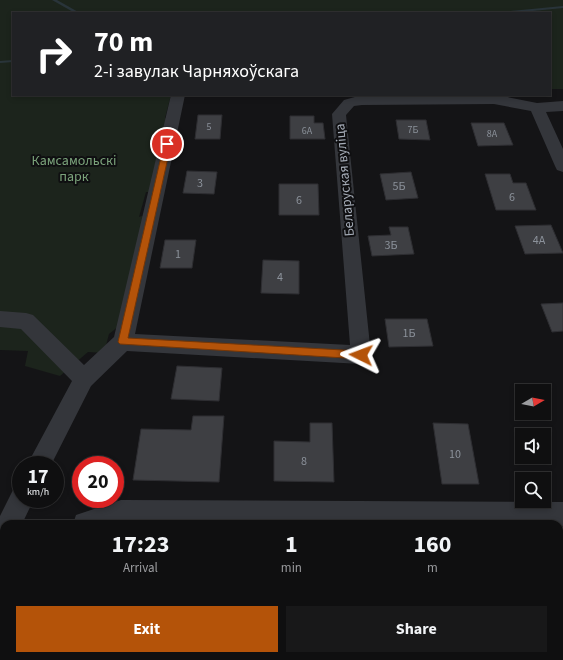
<!DOCTYPE html>
<html lang="en">
<head>
<meta charset="utf-8">
<style>
	body { margin:0; font-family:"Source Sans 3",sans-serif; background:#181819; color:#f1f3f6; height:100vh; display:flex; flex-direction:column; font-size:15px; white-space:nowrap }
	* { box-sizing:border-box; margin:0 }
	p { font-size:13px; color:#9b9c9f }
	.icon { flex:none; width:22px; height:22px; fill:none; stroke:currentColor; stroke-width:2; stroke-linecap:round; stroke-linejoin:round }
	.map { position:relative; flex:1; overflow:hidden }
	.sheet { position:absolute; left:0px; top:520px; width:563px; height:140px; display:flex; flex-direction:column; background:#0f0f10; border-radius:12px 12px 0 0; box-shadow:0 2px 6px #0003,0 0 0 1px #2f2f30 }
	.sheet>* { flex:none }
	.guide { position:absolute; left:12px; top:12px; width:539px; height:84px; border-radius:0px; box-shadow:0 2px 6px #0003,0 0 0 1px #2f2f30; background:#202124; color:#fff; overflow:hidden }
	.needle { width:26px; rotate:80deg }
	.tools { position:absolute; left:515px; top:384px; display:grid; gap:8px }
	.tools a { display:grid; place-items:center; width:36px; height:36px; border-radius:0px; background:#0f0f10; box-shadow:0 2px 6px #0003,0 0 0 1px #2f2f30; font-size:20px }
	.speed { position:absolute; left:12px; top:456px; display:flex; gap:8px; font-size:20px; font-weight:700; text-align:center }
	.speed>* { display:grid; place-content:center; width:52px; height:52px; border-radius:50%; background:#0f0f10; box-shadow:0 2px 6px #0003,0 0 0 1px #2f2f30; line-height:1 }
	.speed small { font-size:10px; font-weight:400 }
	.speed .limit { border:6px solid #d22; background:#fff; color:#111 }
	.pin { position:absolute; display:grid; place-items:center; width:34px; height:34px; color:#fff; margin:-17px; border:2px solid #fff; border-radius:50%; box-shadow:0 1px 4px #0007 }
	.me { position:absolute; width:44px; margin:-22px; rotate:273deg; stroke-linejoin:round; filter:drop-shadow(0 0 3px #0008) }
	.turn { display:flex; align-items:center; gap:14px; height:84px; padding:0 16px; font-size:18px }
	.turn .icon { width:52px; height:52px; stroke-width:2.5 }
	.turn b { display:block; font-size:28px; line-height:34px }
	.eta { display:flex; justify-content:space-evenly; align-items:center; height:68px; text-align:center }
	.eta b { font-size:24px; font-weight:700; line-height:28px }
	.action { display:flex; gap:8px; margin-top:auto; padding:8px 16px }
	.action a { flex:1; height:46px; border-radius:0px; background:#b45309; color:#fff; font-size:16px; font-weight:700; line-height:46px; text-align:center }
	.action a+a { background:#181819; color:#f1f3f6 }
	.map>svg:first-child { display:block }
	.green { fill:#1c241c }
	.lines { fill:none; stroke-linecap:round; stroke-linejoin:round }
	.stream { fill:#29343a; fill-rule:evenodd }
	.building { fill:#3e3f43; stroke:#2e2e32 }
	.minor { fill:#34363b; fill-rule:evenodd }
	.route { fill:#b45309; stroke:#753606 }
	.labels { text-anchor:middle; dominant-baseline:central; stroke-width:4; stroke-linejoin:round; paint-order:stroke }
	.far-number-label { font-size:10px; fill:#8b919a }
	.number-label { font-size:12px; fill:#8b919a }
	.park-label { font-size:14px; fill:#7ba37b; stroke:#0f0f11 }
	.street-label { font-size:14px; fill:#a5acb7; stroke:#0f0f11 }
</style>
</head>
<body>
<div class="map">
<svg width="563" height="660" viewBox="0 0 563 660">
	<rect width="100%" height="100%" fill="#141416"/>
	<path class="green" d="M0,0H563V89H550V13H13V95H171L165,118L169,120L150,192H146L139,217L145,215L119,326L109,334L104,353L88,352L60,376L25,366L28,351L0,350Z"/>
	<g class="lines">
		<path class="stream" d="M52,0H57L80,13H75Z
			M563,6V8L513,13H499L501,12Z
			M13,60V62L0,63V61Z"/>
	</g>
	<path class="building" d="M198,115H222L220,139H195Z
		M290,116H314V123H323L325,139H290Z
		M396,120H426L430,140L399,139Z
		M471,123H504L513,145L478,146Z
		M187,171L217,172L214,194L183,193Z
		M411,172L418,198L386,200L380,174Z
		M485,174H510L513,183H526L536,210H496Z
		M279,184H318L319,215H279Z
		M551,225L563,253L525,254L515,226Z
		M389,227H408L414,254L372,256L368,236L391,235Z
		M165,240H196L192,268H160Z
		M263,260L299,261V294L261,293Z
		M563,303V331L552,332L541,304Z
		M385,319H427L433,346L389,347Z
		M177,366L222,368L219,401L171,399Z
		M193,416H224L219,482L133,480L141,429L191,430Z
		M310,423H332L334,482L274,481V441L310,442Z
		M433,423L468,424L479,484H442Z
		M559,602H563V653L559,642Z"/>
	<g class="lines">
		<path class="minor" d="M171,95H185L135,334L350,345L332,114L344,100L362,95H497L537,103L563,101V111L546,112L563,149V172L557,170L555,166L531,111L494,104L362,105L354,106L346,115L371,355L368,361L361,364L127,351L91,386L51,465H27L72,381L21,329L0,327V311L26,313L33,315L84,365L114,337Z
			M21,487V499H34L22,524H4V552L0,554V516L13,490Z
			M121,500L563,502V526H559V524H73L76,515Z"/>
	</g>
	<path class="route" d="M167,141L171,144L128,338L361,351L364,352L366,355L364,358L361,359L120,344L118,342L164,144Z"/>
	<g class="labels">
		<g class="far-number-label">
			<text x="209" y="127">5</text>
			<text x="413" y="130">7Б</text>
			<text x="307" y="131">6А</text>
			<text x="492" y="134">8А</text>
		</g>
		<g class="number-label">
			<text x="200" y="183">3</text>
			<text x="399" y="186">5Б</text>
			<text x="512" y="197">6</text>
			<text x="299" y="200">6</text>
			<text x="539" y="240">4А</text>
			<text x="391" y="245">3Б</text>
			<text x="178" y="254">1</text>
			<text x="280" y="277">4</text>
			<text x="409" y="333">1Б</text>
			<text x="455" y="454">10</text>
			<text x="304" y="461">8</text>
		</g>
		<g class="park-label">
			<text x="74" y="161">Камсамольскі<tspan x="74" dy="16">парк</tspan></text>
		</g>
		<g class="street-label">
			<text transform="translate(345 180) rotate(-95)">Беларуская вуліца</text>
		</g>
	</g>
</svg>
<div class="tools">
<a><svg class="needle" viewBox="-14 -14 28 28"><path d="M0-13l5 13h-10z" fill="#e53935"/><path d="M0 13l5-13h-10z" fill="#9b9c9f"/></svg></a>
<a><svg class="icon" aria-label="sound" viewBox="0 0 24 24"><path d="M4 9h4l5-4v14l-5-4H4zM17 9q2 3 0 6"/></svg></a>
<a><svg class="icon" aria-label="search" viewBox="0 0 24 24"><circle cx="10" cy="10" r="6"/><path d="M15 15l6 6"/></svg></a>
</div>
<div class="speed"><div>17<small>km/h</small></div><div class="limit">20</div></div>
<div class="pin" style="left:167px;top:144px;background:#d93025"><svg class="icon" aria-label="arrive" viewBox="0 0 24 24"><path d="M6 21V4h12l-3 4 3 4H6"/></svg></div>
<svg class="me" style="left:361px;top:355px" viewBox="-20 -20 40 40"><path d="M0-17L14 15 0 8-14 15z" fill="#b45309" stroke="#fff" stroke-width="4"/></svg>
<div class="guide">
<div class="turn"><svg class="icon" aria-label="right" viewBox="0 0 24 24"><path d="M7 20v-9h11M14 6l5 5-5 5"/></svg><div><b>70 m</b>2-і завулак Чарняхоўскага</div></div>
</div>
<section class="sheet">
<div class="eta">
<div><b>17:23</b><p>Arrival</p></div>
<div><b>1</b><p>min</p></div>
<div><b>160</b><p>m</p></div>
</div>
<div class="action"><a>Exit</a><a>Share</a></div>
</section>
</div>
</body>
</html>
